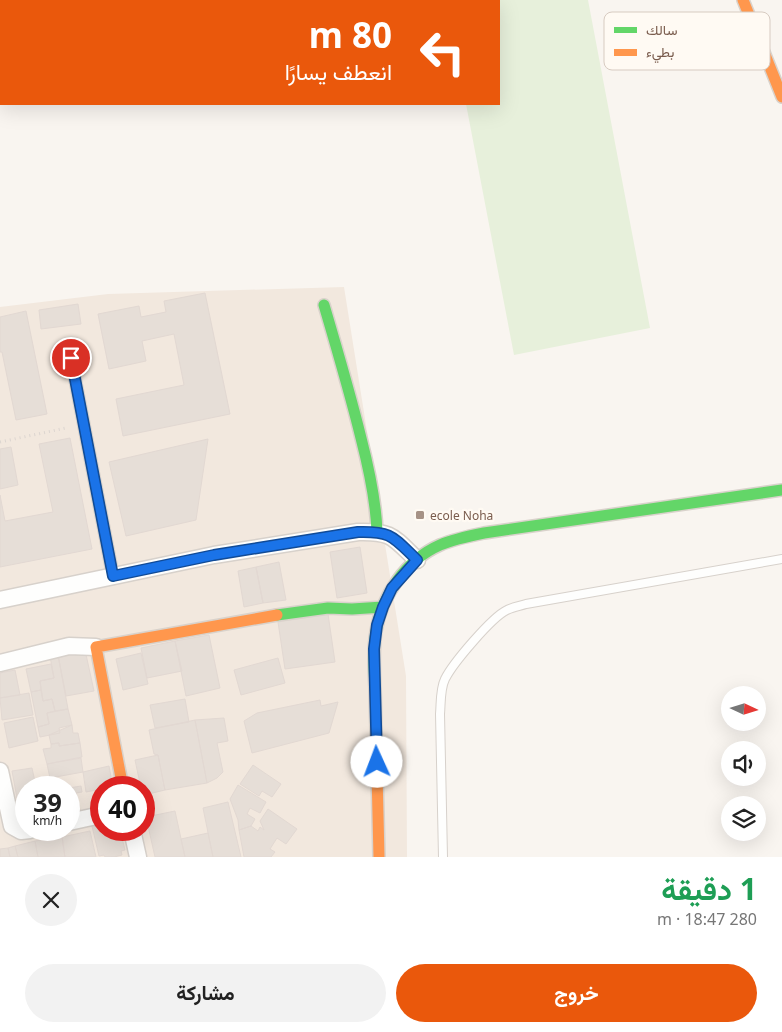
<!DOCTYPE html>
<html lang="ar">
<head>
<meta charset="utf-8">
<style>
	body { margin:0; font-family:"Noto Sans",Vazirmatn,sans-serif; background:#f2f2f2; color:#222; direction:rtl; height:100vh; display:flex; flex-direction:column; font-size:19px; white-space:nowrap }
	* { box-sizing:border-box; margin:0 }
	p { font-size:16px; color:#767676 }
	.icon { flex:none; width:28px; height:28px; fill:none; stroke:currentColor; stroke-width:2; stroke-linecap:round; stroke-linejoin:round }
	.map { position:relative; height:857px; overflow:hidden; direction:ltr }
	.panel { display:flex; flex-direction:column; background:#fff; flex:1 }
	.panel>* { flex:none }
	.top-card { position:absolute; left:0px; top:0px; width:500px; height:105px; box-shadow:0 5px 20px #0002; direction:rtl; background:#ea580c; color:#fff; overflow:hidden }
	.needle { width:32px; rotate:94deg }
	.controls { position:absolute; left:721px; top:686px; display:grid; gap:10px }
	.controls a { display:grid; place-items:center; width:45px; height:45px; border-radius:50%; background:#fff; box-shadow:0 5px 20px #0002; font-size:25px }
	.speed { position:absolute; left:15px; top:776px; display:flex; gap:10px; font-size:25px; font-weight:700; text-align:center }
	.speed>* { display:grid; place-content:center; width:65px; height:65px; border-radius:50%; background:#fff; box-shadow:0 5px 20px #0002; line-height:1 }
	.speed small { font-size:12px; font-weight:400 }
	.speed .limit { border:8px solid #d22; background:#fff; color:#111 }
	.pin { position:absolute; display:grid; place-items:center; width:42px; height:42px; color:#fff; margin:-21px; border:2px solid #fff; border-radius:50%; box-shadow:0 1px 5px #0007 }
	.me { position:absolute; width:55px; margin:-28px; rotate:358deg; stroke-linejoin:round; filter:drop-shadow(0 0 4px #0008) }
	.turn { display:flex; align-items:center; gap:18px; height:105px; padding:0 25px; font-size:22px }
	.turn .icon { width:65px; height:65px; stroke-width:2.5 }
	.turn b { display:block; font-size:35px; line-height:42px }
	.round { display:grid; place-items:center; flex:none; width:52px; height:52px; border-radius:26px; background:#f2f2f2 }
	.overview { display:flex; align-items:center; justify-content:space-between; height:85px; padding:0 25px }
	h1 { font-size:30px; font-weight:700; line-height:38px; color:#1e9e55 }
	.button { display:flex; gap:10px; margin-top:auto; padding:10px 25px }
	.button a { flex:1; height:58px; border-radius:30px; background:#ea580c; color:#fff; font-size:20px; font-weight:700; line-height:58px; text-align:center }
	.button a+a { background:#f2f2f2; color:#222 }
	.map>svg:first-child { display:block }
	.residential { fill:#f2e8de; fill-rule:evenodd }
	.green { fill:#e7f0db }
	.building { fill:#e6ded7; stroke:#e2d8d2 }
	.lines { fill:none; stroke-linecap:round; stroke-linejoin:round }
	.lane-casing { stroke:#d7d1cb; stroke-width:10 }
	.street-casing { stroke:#d7d1cb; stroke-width:19 }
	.fast-casing { stroke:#d9d2cb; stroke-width:14 }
	.slow-casing { stroke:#d9d2cb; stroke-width:14 }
	.path { stroke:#dcd5d0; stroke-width:3; stroke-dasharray:1 4; stroke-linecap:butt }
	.lane { stroke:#fefefd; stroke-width:8 }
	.street { stroke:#fefefd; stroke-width:16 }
	.fast { stroke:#63d668; stroke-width:11 }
	.slow { stroke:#ff974d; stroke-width:11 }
	.route-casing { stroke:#114b97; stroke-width:12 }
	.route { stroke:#1a73e8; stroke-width:9 }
	.poi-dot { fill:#a69286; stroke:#fffaf3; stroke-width:2 }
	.labels { text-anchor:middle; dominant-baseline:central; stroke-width:4.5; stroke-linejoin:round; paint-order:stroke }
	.poi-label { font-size:12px; fill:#7a5c4d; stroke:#fffaf3; text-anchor:start }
	.key { fill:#fffaf3; stroke:#d7cbc1; stroke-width:1 }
	.key-label { font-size:14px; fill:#7a5c4d }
</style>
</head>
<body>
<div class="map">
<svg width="782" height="857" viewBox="0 0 782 857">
	<rect width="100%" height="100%" fill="#f9f5f0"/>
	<path class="residential" d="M344,287L406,676L407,857H0V307L108,294ZM26,788H69V830H26ZM101,788H144V830H101Z"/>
	<path class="green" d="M446,0H588L650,328L514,355L466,104H499V1Z"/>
	<path class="building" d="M205,293L230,414L123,436L116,399L184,385L174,334L142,341L146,361L109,369L98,314L139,306L141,317L166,312L164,301Z
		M78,304L81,324L41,329L39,310Z
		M26,311L47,414L16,420L2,352H0V317Z
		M70,438L92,549L0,567V495L5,521L53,512L39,444Z
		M208,439L196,520L126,536L109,462Z
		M11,447L18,485L0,489V449Z
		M360,547L367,593L337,598L330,552Z
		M279,562L286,600L263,603L256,567Z
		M256,567L263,603L244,607L238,571Z
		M328,614L335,662L285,669L278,622Z
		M209,635L220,688L186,696L175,641Z
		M175,641L182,671L147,678L141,648Z
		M85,650L94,691L66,696L58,655Z
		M141,653L148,684L123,690L116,659Z
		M58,655L68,709L55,711L52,699L43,701L40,681L54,678L50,656Z
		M278,658L285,683L241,695L234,670Z
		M51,664L54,678L40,681L41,690L31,692L26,669Z
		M15,670L20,695L0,698V673Z
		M41,690L43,701L52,699L55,711L47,713L49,724L38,727L31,692Z
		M29,693L33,715L2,720L0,698Z
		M185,699L189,722L155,728L150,705Z
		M320,700L321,706L338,702L329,733L252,753L244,721L257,713Z
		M68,709L72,725L59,728L60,733L40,737L38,727L49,724L47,713Z
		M33,717L38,741L9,748L4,723Z
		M224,718L228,741L217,743L223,772L217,778L207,783L195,720Z
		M195,720L207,783L165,790L158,755L154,754L149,730Z
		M72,725L73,733H78L80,743L59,746V743L51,744L49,735Z
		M59,743V746L80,743L82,757L47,764L43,749L51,748V744Z
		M158,755L165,790L144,795V788H141L135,760Z
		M81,758L83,772L50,778L47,764Z
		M253,765L281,784L272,797L262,791L259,796L240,784Z
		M109,766L113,788H101V802H98L96,790L86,792L83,772Z
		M32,768L35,782L45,779L47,788H26V796L17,798L12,771Z
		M238,785L266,802L260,813L250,808L247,814L255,819L251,826L239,830L238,820L230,799Z
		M81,786L82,792L76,793L81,814L69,817V788Z
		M228,802L241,857H213L203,808Z
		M268,809L297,829L286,844L277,838L270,849L275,852L271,857H244L239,830L251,826L258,831L260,827L264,830L260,821Z
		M175,811L185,857H155L146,817Z
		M101,824V830H120L125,850L121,851L122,855L114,857H105L104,855L99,856L92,826Z
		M90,831L96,857H65L62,837Z
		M208,833L213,857H185L181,839Z
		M62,837L65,857H38L35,841Z
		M35,841L38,857H18L15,846Z
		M15,846L18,857H10L8,848Z
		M8,848L10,857H0V849Z"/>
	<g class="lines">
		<g class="lane-casing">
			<path id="lane" d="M443,857L440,714C441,703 440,689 445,679C453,663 492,617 507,610C513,607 520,606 526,604L782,559"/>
		</g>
		<g class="street-casing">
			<path id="street" d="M0,600L214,555L358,532C392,531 393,537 417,560
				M0,663L69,646L96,647
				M0,771L12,826L21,831L30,830
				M69,822L101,815
				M132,830L138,857"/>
		</g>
		<g class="fast-casing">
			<path id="fast" d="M324,305C337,349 350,393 361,438C369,469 376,500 377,532
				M71,358L113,576
				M277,615L328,608L352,609L383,607
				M375,689C374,669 373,650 376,631C382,595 406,560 440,545C454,539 469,536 484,533L782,490"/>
		</g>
		<g class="slow-casing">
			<path id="slow" d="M743,0L782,97
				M375,689L379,857
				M123,788L96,647L277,615"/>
		</g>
		<path class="path" d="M0,442L66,428"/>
		<use href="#lane" class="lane"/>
		<use href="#street" class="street"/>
		<use href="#fast" class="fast"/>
		<use href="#slow" class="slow"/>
	</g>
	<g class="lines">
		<g class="route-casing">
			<path id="route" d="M71,358L113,576L214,555L358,532C392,531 393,537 417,560L392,588L383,607L377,625L374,649L377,762"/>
		</g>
		<use href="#route" class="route"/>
	</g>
	<rect class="poi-dot" x="415" y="510" width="10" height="10" rx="2.5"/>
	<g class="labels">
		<g class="poi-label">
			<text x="430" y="515">ecole Noha</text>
		</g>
	</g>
	<rect x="604" y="12" width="166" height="58" rx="8" class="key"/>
	<rect x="614" y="27" width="23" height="6" fill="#63d668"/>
	<rect x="614" y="49" width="23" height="7" fill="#ff974d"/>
	<g class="key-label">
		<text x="646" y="35">سالك</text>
		<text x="646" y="57">بطيء</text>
	</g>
</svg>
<div class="controls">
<a><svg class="needle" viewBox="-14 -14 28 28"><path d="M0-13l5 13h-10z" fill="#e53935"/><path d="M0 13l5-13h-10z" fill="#767676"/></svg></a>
<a><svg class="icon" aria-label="sound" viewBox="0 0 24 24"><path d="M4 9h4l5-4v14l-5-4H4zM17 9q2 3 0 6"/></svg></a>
<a><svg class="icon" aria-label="layers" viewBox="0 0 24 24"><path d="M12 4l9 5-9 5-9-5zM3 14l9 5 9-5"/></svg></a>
</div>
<div class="speed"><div>39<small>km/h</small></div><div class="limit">40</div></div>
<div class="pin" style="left:71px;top:358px;background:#d93025"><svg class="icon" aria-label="arrive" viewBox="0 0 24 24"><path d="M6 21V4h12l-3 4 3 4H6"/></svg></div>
<svg class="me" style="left:377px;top:762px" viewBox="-20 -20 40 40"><circle r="19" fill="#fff"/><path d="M0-13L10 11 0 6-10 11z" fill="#1a73e8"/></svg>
<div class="top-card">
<div class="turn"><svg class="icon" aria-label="left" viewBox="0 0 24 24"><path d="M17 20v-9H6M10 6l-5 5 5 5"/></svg><div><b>80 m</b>انعطف يسارًا</div></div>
</div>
</div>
<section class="panel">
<div class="overview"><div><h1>1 دقيقة</h1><p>280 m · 18:47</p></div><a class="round"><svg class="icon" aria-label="close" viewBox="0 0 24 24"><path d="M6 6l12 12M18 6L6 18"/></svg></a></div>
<div class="button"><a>خروج</a><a>مشاركة</a></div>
</section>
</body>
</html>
